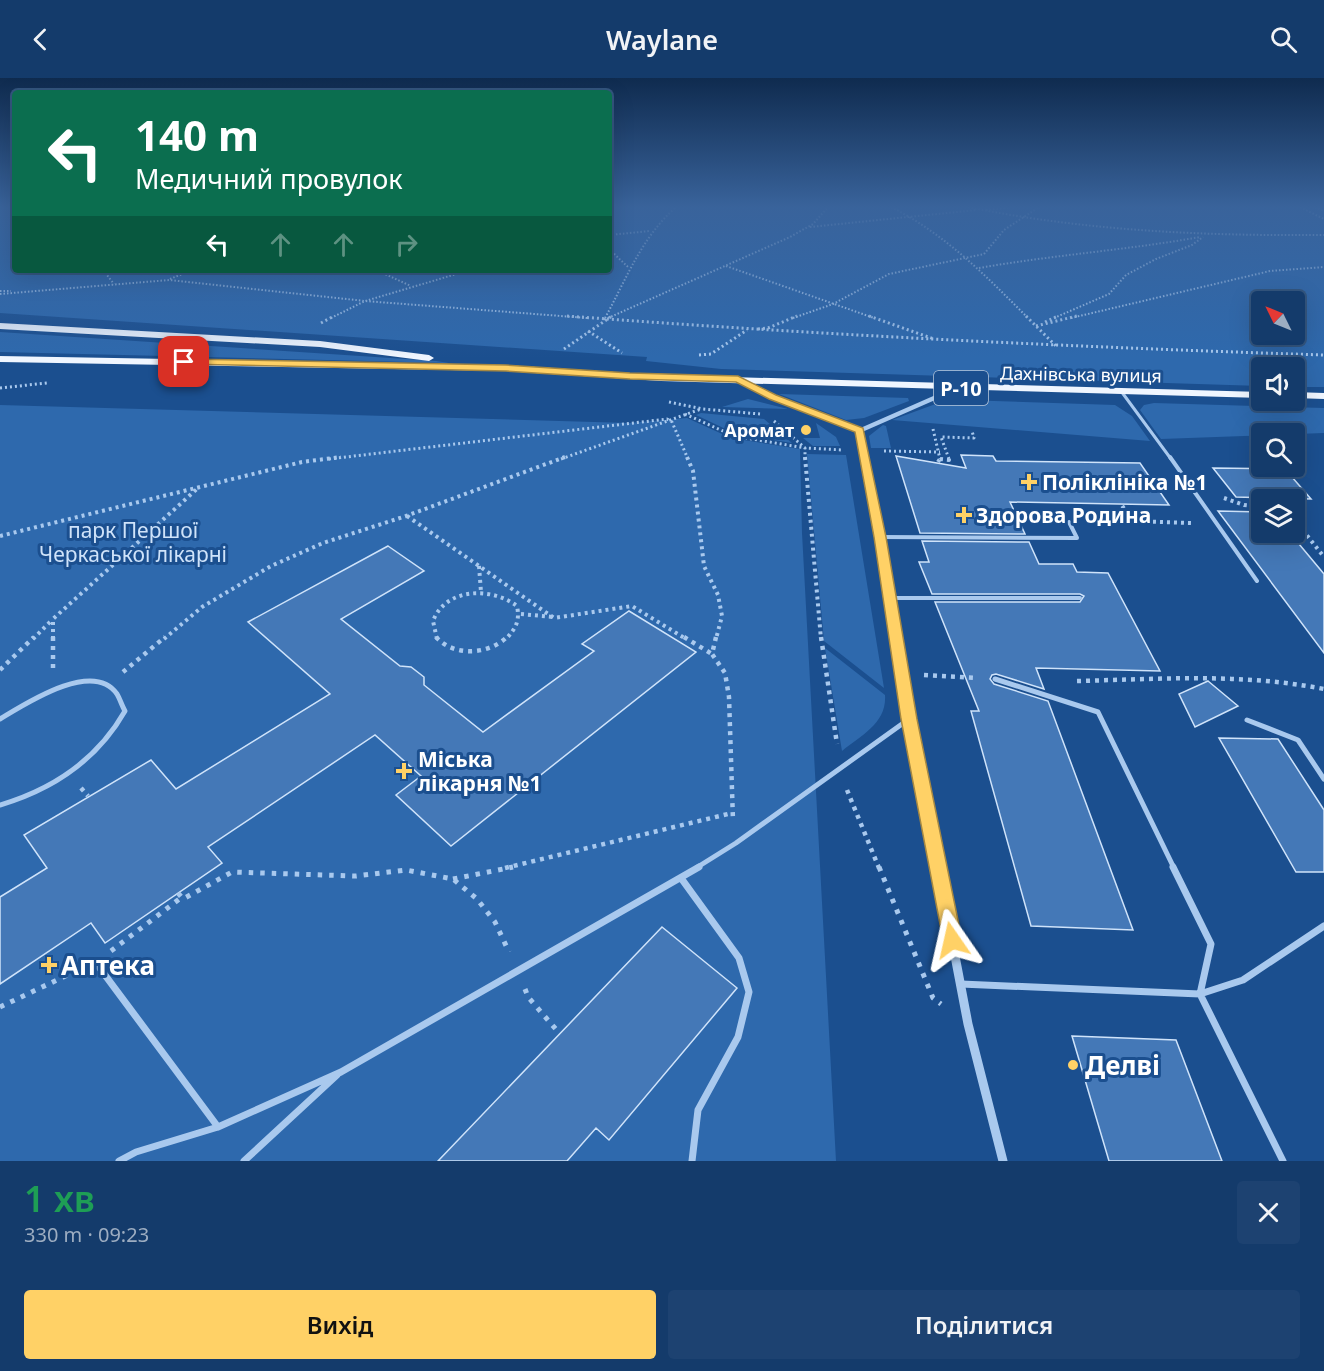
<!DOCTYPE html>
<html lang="uk">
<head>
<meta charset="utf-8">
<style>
	body { margin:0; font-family:"Noto Sans",sans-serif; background:#1d4271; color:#f1f3f6; height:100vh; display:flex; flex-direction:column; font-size:22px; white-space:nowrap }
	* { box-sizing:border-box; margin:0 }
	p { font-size:20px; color:#9dadc1 }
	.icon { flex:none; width:33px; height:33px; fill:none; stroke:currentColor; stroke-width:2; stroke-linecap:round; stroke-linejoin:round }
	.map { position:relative; height:1083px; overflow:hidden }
	.sheet { display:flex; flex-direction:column; background:#143b6b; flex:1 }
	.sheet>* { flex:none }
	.top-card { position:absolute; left:12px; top:12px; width:600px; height:183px; border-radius:6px; box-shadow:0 6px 24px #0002,0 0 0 2px #33557e; background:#0b6e4f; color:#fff; overflow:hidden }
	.needle { width:39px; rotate:313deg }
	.buttons { position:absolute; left:1251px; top:213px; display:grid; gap:12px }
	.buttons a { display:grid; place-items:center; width:54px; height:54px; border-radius:6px; background:#143b6b; box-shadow:0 6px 24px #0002,0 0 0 2px #33557e; font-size:30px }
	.pin { position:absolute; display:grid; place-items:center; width:51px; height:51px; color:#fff; margin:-26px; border-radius:12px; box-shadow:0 3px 9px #0006 }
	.me { position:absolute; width:66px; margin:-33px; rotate:349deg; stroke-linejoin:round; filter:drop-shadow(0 0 4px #0008) }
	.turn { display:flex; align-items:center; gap:21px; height:126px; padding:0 24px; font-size:27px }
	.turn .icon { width:78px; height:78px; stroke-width:2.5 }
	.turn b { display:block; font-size:42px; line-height:51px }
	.lanes { display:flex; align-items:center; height:57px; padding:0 24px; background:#0003; justify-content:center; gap:30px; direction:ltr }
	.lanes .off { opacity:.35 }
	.round { display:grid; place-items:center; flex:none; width:63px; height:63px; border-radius:6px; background:#1d4271 }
	.head { display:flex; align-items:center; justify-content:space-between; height:102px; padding:0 24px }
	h1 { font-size:36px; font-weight:600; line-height:45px; color:#1e9e55 }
	.primary-button { display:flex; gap:12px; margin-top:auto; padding:12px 24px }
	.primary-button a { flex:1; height:69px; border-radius:6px; background:#ffd166; color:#111; font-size:24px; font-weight:600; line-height:69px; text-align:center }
	.primary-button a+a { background:#1d4271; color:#f1f3f6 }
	header { display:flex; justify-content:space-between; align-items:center; height:78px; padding:0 24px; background:#143b6b; font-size:27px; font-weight:600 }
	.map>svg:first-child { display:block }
	.green { fill:#2e69ad; fill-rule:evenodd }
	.building { fill:#4478b7; stroke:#cfe3fa; stroke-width:1.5 }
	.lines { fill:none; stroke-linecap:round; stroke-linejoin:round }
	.path-far4 { stroke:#a9c9ee; stroke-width:2; stroke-dasharray:1.5 2; stroke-linecap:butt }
	.path-far3 { stroke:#a9c9ee; stroke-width:3; stroke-dasharray:2 3; stroke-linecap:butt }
	.path-far2 { stroke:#a9c9ee; stroke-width:4; stroke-dasharray:3 4; stroke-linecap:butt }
	.path-far1 { stroke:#a9c9ee; stroke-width:4.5; stroke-dasharray:4 5; stroke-linecap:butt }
	.path { stroke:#a9c9ee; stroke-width:5; stroke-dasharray:4.5 7; stroke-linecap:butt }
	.service-far3 { stroke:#a9c9ee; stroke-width:3 }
	.service-far2 { stroke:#a9c9ee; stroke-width:4 }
	.service-far1 { stroke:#a9c9ee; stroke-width:5 }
	.service { stroke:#a9c9ee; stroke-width:7 }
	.minor-far3 { stroke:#a9c9ee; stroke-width:4.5 }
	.minor-far2 { stroke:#a9c9ee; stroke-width:5 }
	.minor-far1 { stroke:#a9c9ee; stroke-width:7 }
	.minor { stroke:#a9c9ee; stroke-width:9 }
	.primary { fill:#f0f6ff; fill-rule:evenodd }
	.route { fill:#ffd166; stroke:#a68842; stroke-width:1.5 }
	.poi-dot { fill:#ffd166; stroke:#1b4f8f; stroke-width:2 }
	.labels { text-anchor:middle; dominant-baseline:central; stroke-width:6; stroke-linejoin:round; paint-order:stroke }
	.far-street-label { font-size:18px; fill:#fff; stroke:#1b4f8f }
	.far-poi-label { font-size:18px; font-weight:bold; fill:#fff; stroke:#1b4f8f; text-anchor:end }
	.shield { fill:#1b4f8f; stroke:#bbcadd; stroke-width:1.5 }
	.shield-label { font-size:20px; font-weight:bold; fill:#fff }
	.poi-label { font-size:21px; font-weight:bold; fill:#fff; stroke:#1b4f8f; text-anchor:start }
	.park-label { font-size:21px; fill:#cfe3fa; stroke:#1b4f8f }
	.near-poi-label { font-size:26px; font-weight:bold; fill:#fff; stroke:#1b4f8f; text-anchor:start }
</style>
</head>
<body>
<header><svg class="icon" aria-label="back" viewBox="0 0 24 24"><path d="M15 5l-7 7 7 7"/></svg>Waylane<svg class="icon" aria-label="search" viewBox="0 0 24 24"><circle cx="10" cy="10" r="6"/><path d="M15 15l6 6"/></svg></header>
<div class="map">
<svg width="1324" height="1083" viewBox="0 0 1324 1083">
	<rect width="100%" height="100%" fill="#1b4f8f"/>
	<path class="green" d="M0,129H15V192H609V129H1324V309H1295L1294,290H1262L1261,308L721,291L646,283L647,279L0,235ZM1262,224H1294V256H1262Z
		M0,254L436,283L449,285L0,274Z
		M779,316L908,320L909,323L864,340L846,342Z
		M748,321L788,331L722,329Z
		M962,322L1115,327L1132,338L1150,363L892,342L941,324Z
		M1154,325L1324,330V355L1161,361L1140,332L1144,327Z
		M0,327L629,345L687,340L731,360L800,371L802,455L836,1083H0Z
		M701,335L764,341L792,365L736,356L696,337Z
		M816,345L836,359L840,368H813L803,360H820Z
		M883,347L886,348L891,370H871L869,358Z
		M807,376L846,377L884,610L824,563Z
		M825,570L885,617C887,645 862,657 842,673Z"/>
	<path class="building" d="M961,377L993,378L996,383L1140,385L1169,427L1010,424L1025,456L920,455L896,378L966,390Z
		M1213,390L1285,391L1311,421L1236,419Z
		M1218,433L1262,434V454H1289L1324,496V575Z
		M922,463L1029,464L1039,486H1073L1077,494L1108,495L1160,593L1036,590L1044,611L996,596L992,597L990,601L994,606L1048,623L1133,852L1031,848L971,633H979L935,524H1080L1084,518L1080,516H932L919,484H929Z
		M388,468L424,493L341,541L400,588L411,589L424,599V607L483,654L594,573L582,566L629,533L696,574L451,768L396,717L421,698L375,657L208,769L222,785L105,865L91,845L0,906V819L47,790L24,757L151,682L176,711L330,616L248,544Z
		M1208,603L1238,628L1195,649L1179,616Z
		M1219,660L1278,661L1324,732V794H1296Z
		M662,849L737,910L609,1062L596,1050L567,1083H438Z
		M1072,958L1176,962L1222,1083H1109Z"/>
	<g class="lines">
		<path class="path-far4" d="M891,129C945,156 985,197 1028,240
			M968,129C1086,153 1204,158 1324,157
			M1300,129L1324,141
			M1315,129L1324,133
			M986,132L1011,129
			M810,149L976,132
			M609,157L650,153
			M609,171L628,189
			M726,188L874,240
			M979,190C1053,177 1127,172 1200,159
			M103,192L114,206
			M376,192L411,208
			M170,201L192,192
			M0,213H11
			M0,216L169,202L365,223L587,240
			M331,240L365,223L470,192
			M605,240C627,200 641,160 676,129
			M608,240L790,159L813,146L828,129
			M793,240L833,226L889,196L984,176L1004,152L1039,129
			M1054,240L1109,216L1126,197L1156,181L1192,167L1203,159
			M1071,240L1270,193L1324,189"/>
		<path class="path-far3" d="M567,238C819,257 1071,269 1324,277
			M869,238L934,261
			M1026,238L1057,269
			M604,242L606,238
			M1045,244L1058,238
			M321,245L334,238
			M1036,248L1077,238
			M758,251L768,250L797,238
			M588,253L622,275
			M564,271L612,238
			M699,277L711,276L747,252
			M0,310L47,305
			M669,324L703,331L760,336
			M685,336L734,358L805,370V381
			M774,343L805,370L843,372
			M933,351L940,381
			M884,373L940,374
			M329,381L667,341L672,344L688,381
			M561,381L701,331
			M949,381L941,359L974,360L972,353"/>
		<path class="path-far2" d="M687,379L693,393L704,488L718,517L722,538L716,561
			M805,379L821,561
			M940,381L949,382L948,379
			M938,384L941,379
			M1224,420L1244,427L1262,429
			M407,438L554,540L632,528L686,561
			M1294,441L1324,479
			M1132,443L1191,445
			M1091,444L1132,443L1121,426
			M0,458L302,384L341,379
			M479,488L481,514
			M521,536L553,539
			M33,561L52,542
			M53,561V541L198,410
			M164,561L202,529L271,488L323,465L406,438L565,379
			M437,561L433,543C446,509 492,509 517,528C520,543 516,550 506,561"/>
		<path class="path-far1" d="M53,559V590
			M436,559C454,579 488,577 507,559
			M684,559L712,576
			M716,559L712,576L725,595L729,619L733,743
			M821,559L837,666
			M0,592L34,559
			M123,594L165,559
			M924,597L976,600
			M1077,603C1160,601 1242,595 1324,611
			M81,710L88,718
			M847,712L879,790
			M505,790L732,735"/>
		<path class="path" d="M879,789L933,920L941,926
			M453,801L513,789
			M178,815L183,821L232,794L356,798L406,792L453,801L477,821L495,844L509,874
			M111,873L182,819
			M525,911L528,919L560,956
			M0,929L76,893"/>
		<path class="service-far3" d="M1121,313L1171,381"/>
		<path class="service-far2" d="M1170,379L1257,503
			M880,459L1077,460L1069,444
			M889,520H1080"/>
		<path class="service-far1" d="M995,601L1098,634L1174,790
			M0,641C25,626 93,581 117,616C120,621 122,628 125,633C97,682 54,711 0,727
			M1247,642L1298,662L1324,701
			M696,790L736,765L909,641"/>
		<path class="service" d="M1173,789L1211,866L1200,916L1283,1083
			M681,800L739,880L749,914L738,959L698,1032L692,1083
			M96,885L218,1049
			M961,906L1200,916L1243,902L1324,848
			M119,1083L136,1074L218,1049L341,994L699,789
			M244,1083L337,997"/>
		<path class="minor-far3" d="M740,302L773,319L859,353L957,310
			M859,353L864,381"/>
		<path class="minor-far2" d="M864,379L896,561"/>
		<path class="minor-far1" d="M896,559L938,790"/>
		<path class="minor" d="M938,789L968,946L1003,1083"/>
		<path class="primary" d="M0,245L320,263L429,277L434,280L429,283L320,269L0,251Z
			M0,278L506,287L661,297L1262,314V320L661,303L506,293L0,284Z
			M1294,314L1324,315V321L1294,320Z"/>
	</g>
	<linearGradient id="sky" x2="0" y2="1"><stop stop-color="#0f2b4f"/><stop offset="0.46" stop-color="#39639b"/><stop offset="1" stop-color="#39639b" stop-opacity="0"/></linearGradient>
	<rect width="1324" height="280" fill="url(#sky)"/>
	<path class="route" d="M184,281L506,287L630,295L738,298L776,317L863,350L886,459L917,641L962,862L959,868L952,871L946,868L943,862L901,641L874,459L855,354L769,321L736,304L630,301L506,293L181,286L179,284Z"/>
	<g class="poi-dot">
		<circle cx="806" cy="352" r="6"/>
		<path d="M1026 395h6v6h6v6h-6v6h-6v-6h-6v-6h6z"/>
		<path d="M961 428h6v6h6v6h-6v6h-6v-6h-6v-6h6z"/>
		<path d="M401 684h6v6h6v6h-6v6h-6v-6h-6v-6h6z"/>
		<path d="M46 878h6v6h6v6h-6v6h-6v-6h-6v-6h6z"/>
		<circle cx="1073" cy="987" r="6"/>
	</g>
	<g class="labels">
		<g class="far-street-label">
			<text transform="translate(1081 296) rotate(1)">Дахнівська вулиця</text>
		</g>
		<g class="far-poi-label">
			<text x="794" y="352">Аромат</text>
		</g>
		<rect class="shield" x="934" y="293" width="54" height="34" rx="4.5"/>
		<g class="shield-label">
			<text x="961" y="310">Р-10</text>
		</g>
		<g class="poi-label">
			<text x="1042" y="404">Поліклініка №1</text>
			<text x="976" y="437">Здорова Родина</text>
			<text x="418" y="681">Міська<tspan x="418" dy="24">лікарня №1</tspan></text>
		</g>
		<g class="park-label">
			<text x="133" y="452">парк Першої<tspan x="133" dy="24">Черкаської лікарні</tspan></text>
		</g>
		<g class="near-poi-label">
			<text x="61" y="887">Аптека</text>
			<text x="1085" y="987">Делві</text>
		</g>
	</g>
</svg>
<div class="buttons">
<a><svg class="needle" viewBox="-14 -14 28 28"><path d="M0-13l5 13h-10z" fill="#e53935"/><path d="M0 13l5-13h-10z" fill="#9dadc1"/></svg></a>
<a><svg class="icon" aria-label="sound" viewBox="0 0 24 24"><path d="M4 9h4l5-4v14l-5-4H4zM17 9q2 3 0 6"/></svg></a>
<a><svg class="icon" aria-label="search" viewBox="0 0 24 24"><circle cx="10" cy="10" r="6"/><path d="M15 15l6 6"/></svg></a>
<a><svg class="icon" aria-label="layers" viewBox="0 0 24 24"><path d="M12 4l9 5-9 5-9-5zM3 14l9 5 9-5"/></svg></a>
</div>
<div class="pin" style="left:184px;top:284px;background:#d93025"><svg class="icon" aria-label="arrive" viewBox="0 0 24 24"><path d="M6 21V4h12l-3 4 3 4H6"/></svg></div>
<svg class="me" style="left:952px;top:862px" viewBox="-20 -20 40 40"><path d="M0-17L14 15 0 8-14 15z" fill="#ffd166" stroke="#fff" stroke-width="4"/></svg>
<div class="top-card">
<div class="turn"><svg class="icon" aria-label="left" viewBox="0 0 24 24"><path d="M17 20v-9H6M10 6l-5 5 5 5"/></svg><div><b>140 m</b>Медичний провулок</div></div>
<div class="lanes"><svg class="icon" aria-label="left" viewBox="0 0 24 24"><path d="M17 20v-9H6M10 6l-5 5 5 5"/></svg><svg class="icon off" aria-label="ahead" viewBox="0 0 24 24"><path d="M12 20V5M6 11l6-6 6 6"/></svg><svg class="icon off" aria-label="ahead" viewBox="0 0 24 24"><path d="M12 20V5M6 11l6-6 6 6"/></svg><svg class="icon off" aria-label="right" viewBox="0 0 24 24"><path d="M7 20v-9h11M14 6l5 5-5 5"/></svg></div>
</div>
</div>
<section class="sheet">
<div class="head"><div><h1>1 хв</h1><p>330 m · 09:23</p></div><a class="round"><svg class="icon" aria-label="close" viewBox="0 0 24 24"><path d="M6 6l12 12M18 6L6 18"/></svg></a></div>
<div class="primary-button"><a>Вихід</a><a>Поділитися</a></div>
</section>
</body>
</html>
